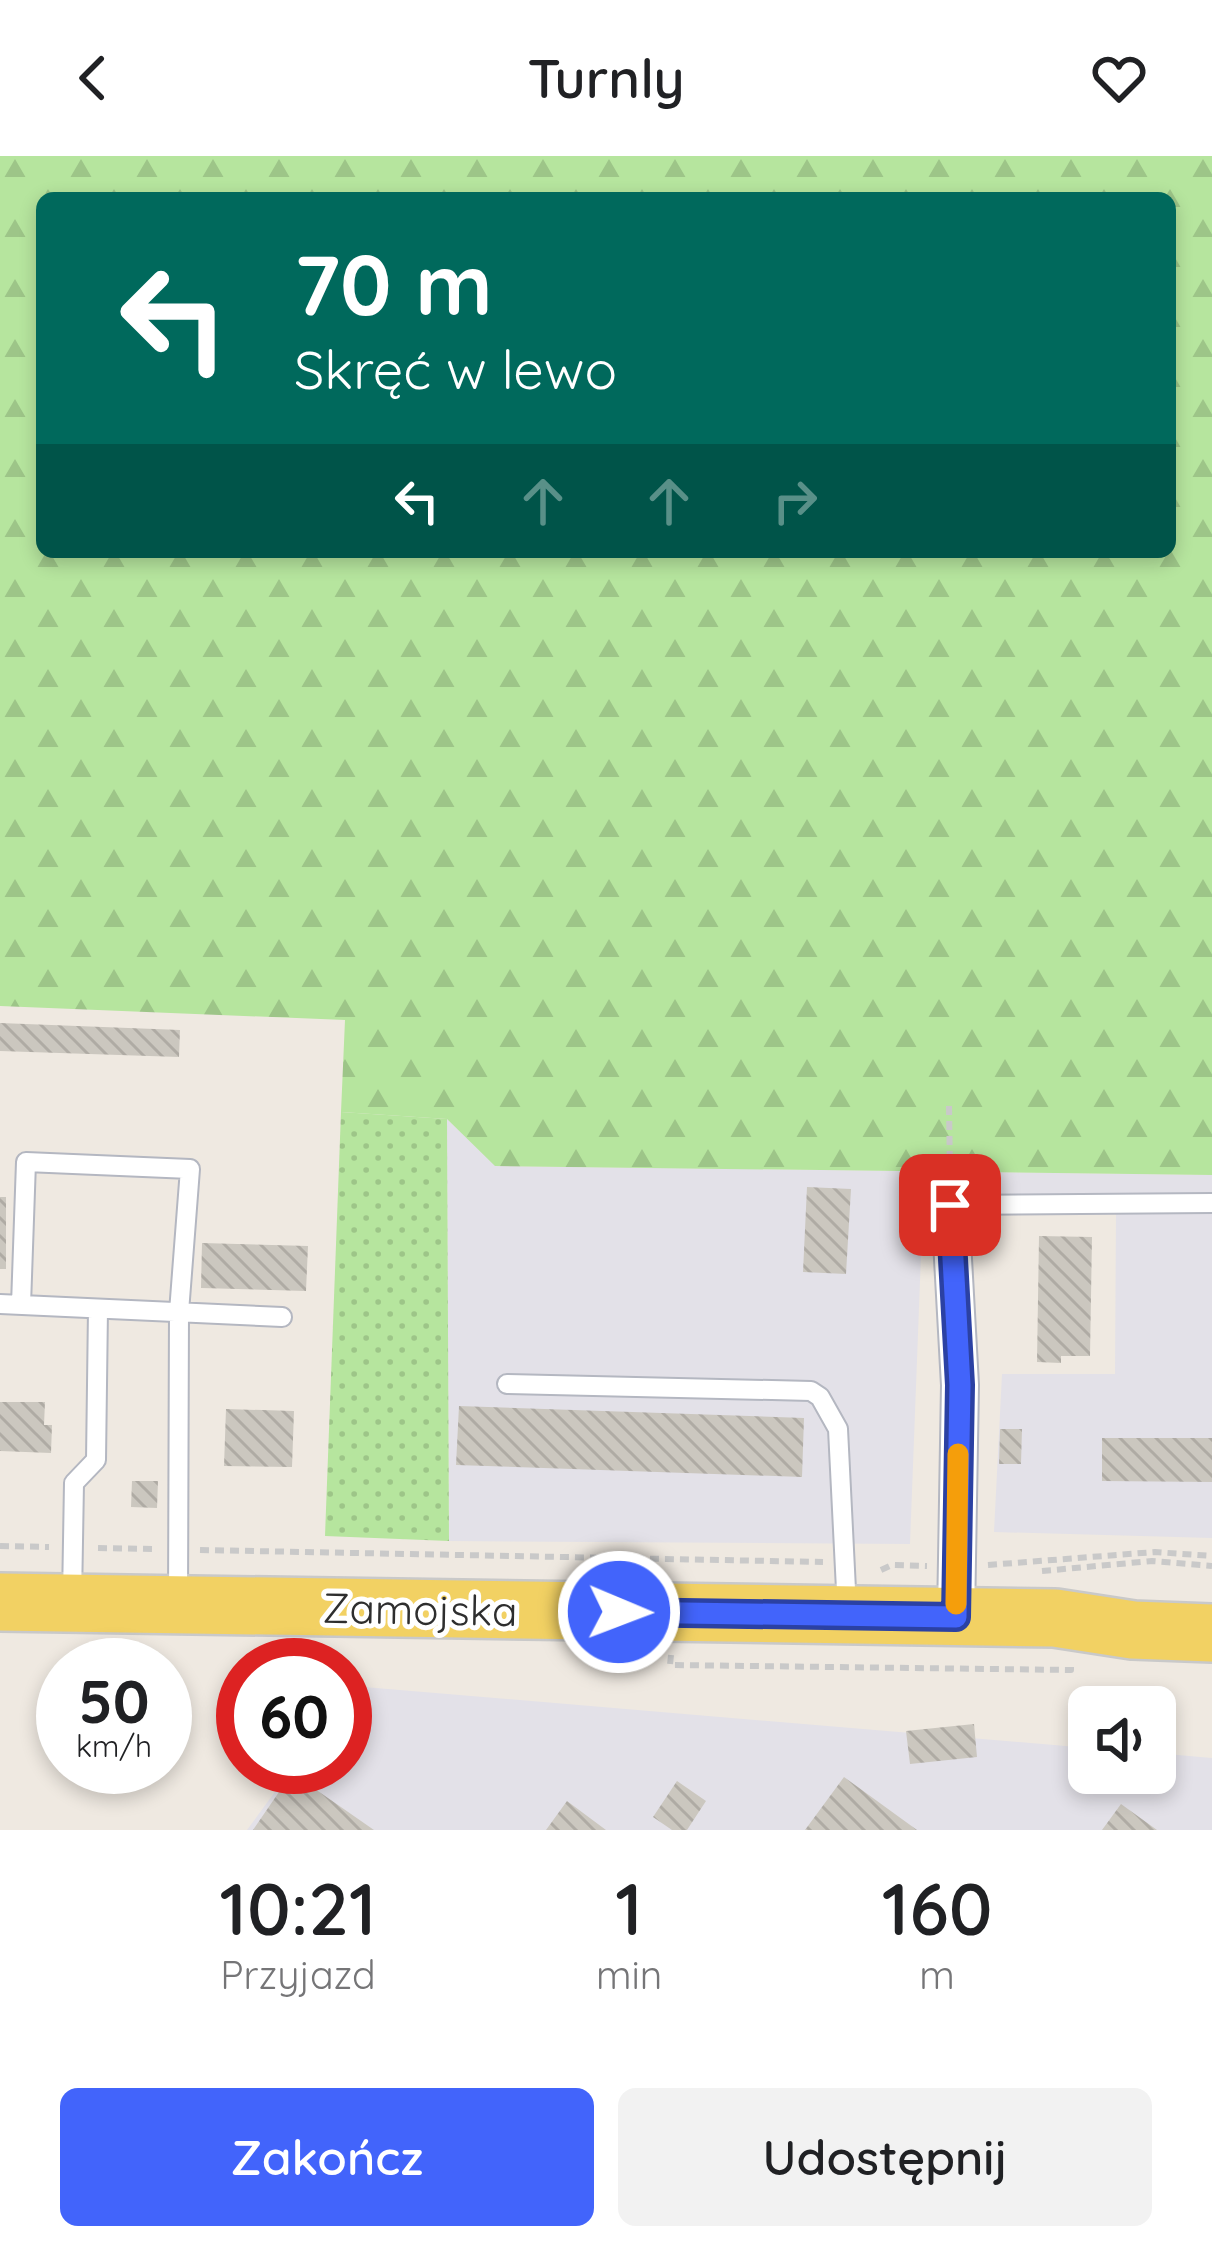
<!DOCTYPE html>
<html lang="pl">
<head>
<meta charset="utf-8">
<style>
	body { margin:0; font-family:Quicksand,sans-serif; background:#f2f2f2; color:#202124; height:100vh; display:flex; flex-direction:column; font-size:45px; white-space:nowrap }
	* { box-sizing:border-box; margin:0 }
	p { font-size:39px; color:#757577 }
	.icon { flex:none; width:66px; height:66px; fill:none; stroke:currentColor; stroke-width:2; stroke-linecap:round; stroke-linejoin:round }
	.map { position:relative; height:1674px; overflow:hidden }
	.sheet { display:flex; flex-direction:column; background:#fff; flex:1 }
	.sheet>* { flex:none }
	.top-card { position:absolute; left:36px; top:36px; width:1140px; height:366px; border-radius:18px; box-shadow:0 6px 18px #0003; background:#00695c; color:#fff; overflow:hidden }
	.tools { position:absolute; left:1068px; top:1530px; display:grid; gap:24px }
	.tools a { display:grid; place-items:center; width:108px; height:108px; border-radius:18px; background:#fff; box-shadow:0 6px 18px #0003; font-size:60px }
	.speed { position:absolute; left:36px; top:1482px; display:flex; gap:24px; font-size:60px; font-weight:700; text-align:center }
	.speed>* { display:grid; place-content:center; width:156px; height:156px; border-radius:50%; background:#fff; box-shadow:0 6px 18px #0003; line-height:1 }
	.speed small { font-size:30px; font-weight:400 }
	.speed .limit { border:18px solid #d22; background:#fff; color:#111 }
	.pin { position:absolute; display:grid; place-items:center; width:102px; height:102px; color:#fff; margin:-51px; border-radius:24px; box-shadow:0 6px 18px #0006 }
	.me { position:absolute; width:132px; margin:-66px; rotate:91deg; stroke-linejoin:round; filter:drop-shadow(0 0 9px #0008) }
	.turn { display:flex; align-items:center; gap:42px; height:252px; padding:0 60px; font-size:54px }
	.turn .icon { width:156px; height:156px; stroke-width:2.5 }
	.turn b { display:block; font-size:84px; line-height:102px }
	.lanes { display:flex; align-items:center; height:114px; padding:0 60px; background:#0003; justify-content:center; gap:60px; direction:ltr }
	.lanes .off { opacity:.35 }
	.eta { display:flex; justify-content:space-evenly; align-items:center; height:204px; text-align:center }
	.eta b { font-size:72px; font-weight:600; line-height:84px }
	.button { display:flex; gap:24px; margin-top:auto; padding:24px 60px }
	.button a { flex:1; height:138px; border-radius:18px; background:#4264fb; color:#fff; font-size:48px; font-weight:600; line-height:138px; text-align:center }
	.button a+a { background:#f2f2f2; color:#202124 }
	header { display:flex; justify-content:space-between; align-items:center; height:156px; padding:0 60px; background:#fff; font-size:54px; font-weight:600 }
	.map>svg:first-child { display:block }
	.industrial { fill:#e3e1e8 }
	.grass { fill:url(#grass-dots) }
	.forest { fill:url(#forest-firs); fill-rule:evenodd }
	.building { fill:url(#building-back-hatch) }
	.lines { fill:none; stroke-linecap:round; stroke-linejoin:round }
	.lane-casing { stroke:#b4b7c1; stroke-width:22 }
	.street-casing { stroke:#b4b7c1; stroke-width:40 }
	.primary-casing { stroke:#c9c9c9; stroke-width:62 }
	.path { stroke:#c9c9c9; stroke-width:6; stroke-dasharray:9 6; stroke-linecap:butt }
	.lane { stroke:#fff; stroke-width:18 }
	.street { stroke:#fff; stroke-width:36 }
	.primary { stroke:#f2d163; stroke-width:57 }
	.route-casing { stroke:#2b41a3; stroke-width:30 }
	.route { stroke:#4264fb; stroke-width:21 }
	.slow { stroke:#f59e0b; stroke-width:21 }
	.labels { text-anchor:middle; dominant-baseline:central; stroke-width:10; stroke-linejoin:round; paint-order:stroke }
	.street-label { font-size:42px; fill:#2e2e2e; stroke:#fff }
</style>
</head>
<body>
<header><svg class="icon" aria-label="back" viewBox="0 0 24 24"><path d="M15 5l-7 7 7 7"/></svg>Turnly<svg class="icon" aria-label="heart" viewBox="0 0 24 24"><path d="M12 20l-8-8c-3-5 5-10 8-4 3-6 11-1 8 4z"/></svg></header>
<div class="map">
<svg width="1212" height="1674" viewBox="0 0 1212 1674">
	<defs>
		<pattern id="grass-dots" width="8" height="8" patternUnits="userSpaceOnUse" patternTransform="scale(3)"><rect width="8" height="8" fill="#b6e59e"/><path d="M2 2h.1M6 6h.1" fill="none" stroke="#9dc588" stroke-width="1.8" stroke-linecap="round"/></pattern>
		<pattern id="forest-firs" width="22" height="20" patternUnits="userSpaceOnUse" patternTransform="scale(3)"><rect width="22" height="20" fill="#b6e59e"/><path d="M5 1l3.5 6h-7zM16 11l3.5 6h-7z" fill="#9dc588"/></pattern>
		<pattern id="building-back-hatch" width="6" height="6" patternUnits="userSpaceOnUse" patternTransform="scale(3)"><rect width="6" height="6" fill="#cbc7bf"/><path d="M-1 5l2 2M0 0l6 6M5-1l2 2" fill="none" stroke="#afaba4"/></pattern>
	</defs>
	<rect width="100%" height="100%" fill="#efe9e1"/>
	<path class="industrial" d="M447,963L496,1010L1212,1019V1382L994,1376L1002,1218H1115L1116,1058L904,1056L902,1075L921,1099L910,1388L449,1385Z
		M352,1530L1089,1592V1617H1155V1597L1212,1602V1674H247L293,1611H345V1540Z"/>
	<path class="grass" d="M341,956L447,963L449,1385L325,1380Z"/>
	<path class="forest" d="M0,0H1212V1019L495,1010L447,963L341,956L345,864L0,850ZM42,42H1170V396H42Z"/>
	<path class="building" d="M0,867L180,874L179,901L0,895Z
		M807,1031L851,1033L846,1118L803,1116Z
		M0,1041H6V1113H0Z
		M1039,1080L1092,1081L1090,1200H1061V1207L1037,1206Z
		M202,1087L308,1090L306,1135L201,1132Z
		M0,1246H45L44,1269H52L51,1297L0,1295Z
		M459,1250L804,1262L802,1321L456,1309Z
		M226,1253L294,1255L292,1311L224,1310Z
		M1000,1273H1022L1021,1308H999Z
		M1102,1282H1212V1326L1102,1325Z
		M132,1325H158L157,1352L131,1351Z
		M974,1568L977,1601L910,1608L906,1575Z
		M292,1617L374,1674H253Z
		M844,1621L917,1674H805Z
		M677,1625L706,1645L687,1674H672L653,1661Z
		M567,1645L606,1674H546Z
		M1121,1648L1157,1674H1102Z"/>
	<g class="lines">
		<g class="lane-casing">
			<path id="lane" d="M950,1049L1212,1047
				M0,1148L282,1161
				M21,1149L26,1006L190,1013L179,1156L178,1445
				M507,1228L811,1235L820,1241L838,1273L847,1454
				M72,1443L74,1327L96,1304L98,1153"/>
		</g>
		<g class="street-casing">
			<path id="street" d="M950,1049L960,1229L956,1461"/>
		</g>
		<g class="primary-casing">
			<path id="primary" d="M0,1446L1055,1462L1133,1474L1212,1477"/>
		</g>
		<path class="path" d="M949,950L950,1016
			M0,1390L49,1391
			M98,1392L157,1393
			M200,1394L823,1406
			M988,1409L1155,1396L1212,1400
			M881,1414L892,1409L927,1410
			M1042,1415L1152,1405L1212,1410
			M671,1499L670,1509L1071,1514V1506"/>
		<use href="#lane" class="lane"/>
		<use href="#street" class="street"/>
		<use href="#primary" class="primary"/>
	</g>
	<g class="lines">
		<g class="route-casing">
			<path id="route" d="M619,1456L956,1461L960,1229L950,1049"/>
		</g>
		<use href="#route" class="route"/>
		<path class="slow" d="M956,1448L958,1298"/>
	</g>
	<g class="labels">
		<g class="street-label">
			<text transform="translate(420 1453) rotate(1)">Zamojska</text>
		</g>
	</g>
</svg>
<div class="tools">
<a><svg class="icon" aria-label="sound" viewBox="0 0 24 24"><path d="M4 9h4l5-4v14l-5-4H4zM17 9q2 3 0 6"/></svg></a>
</div>
<div class="speed"><div>50<small>km/h</small></div><div class="limit">60</div></div>
<div class="pin" style="left:950px;top:1049px;background:#d93025"><svg class="icon" aria-label="arrive" viewBox="0 0 24 24"><path d="M6 21V4h12l-3 4 3 4H6"/></svg></div>
<svg class="me" style="left:619px;top:1456px" viewBox="-20 -20 40 40"><circle r="17" fill="#4264fb" stroke="#fff" stroke-width="3"/><path d="M0-11L8 9 0 5-8 9z" fill="#fff"/></svg>
<div class="top-card">
<div class="turn"><svg class="icon" aria-label="left" viewBox="0 0 24 24"><path d="M17 20v-9H6M10 6l-5 5 5 5"/></svg><div><b>70 m</b>Skręć w lewo</div></div>
<div class="lanes"><svg class="icon" aria-label="left" viewBox="0 0 24 24"><path d="M17 20v-9H6M10 6l-5 5 5 5"/></svg><svg class="icon off" aria-label="ahead" viewBox="0 0 24 24"><path d="M12 20V5M6 11l6-6 6 6"/></svg><svg class="icon off" aria-label="ahead" viewBox="0 0 24 24"><path d="M12 20V5M6 11l6-6 6 6"/></svg><svg class="icon off" aria-label="right" viewBox="0 0 24 24"><path d="M7 20v-9h11M14 6l5 5-5 5"/></svg></div>
</div>
</div>
<section class="sheet">
<div class="eta">
<div><b>10:21</b><p>Przyjazd</p></div>
<div><b>1</b><p>min</p></div>
<div><b>160</b><p>m</p></div>
</div>
<div class="button"><a>Zakończ</a><a>Udostępnij</a></div>
</section>
</body>
</html>
